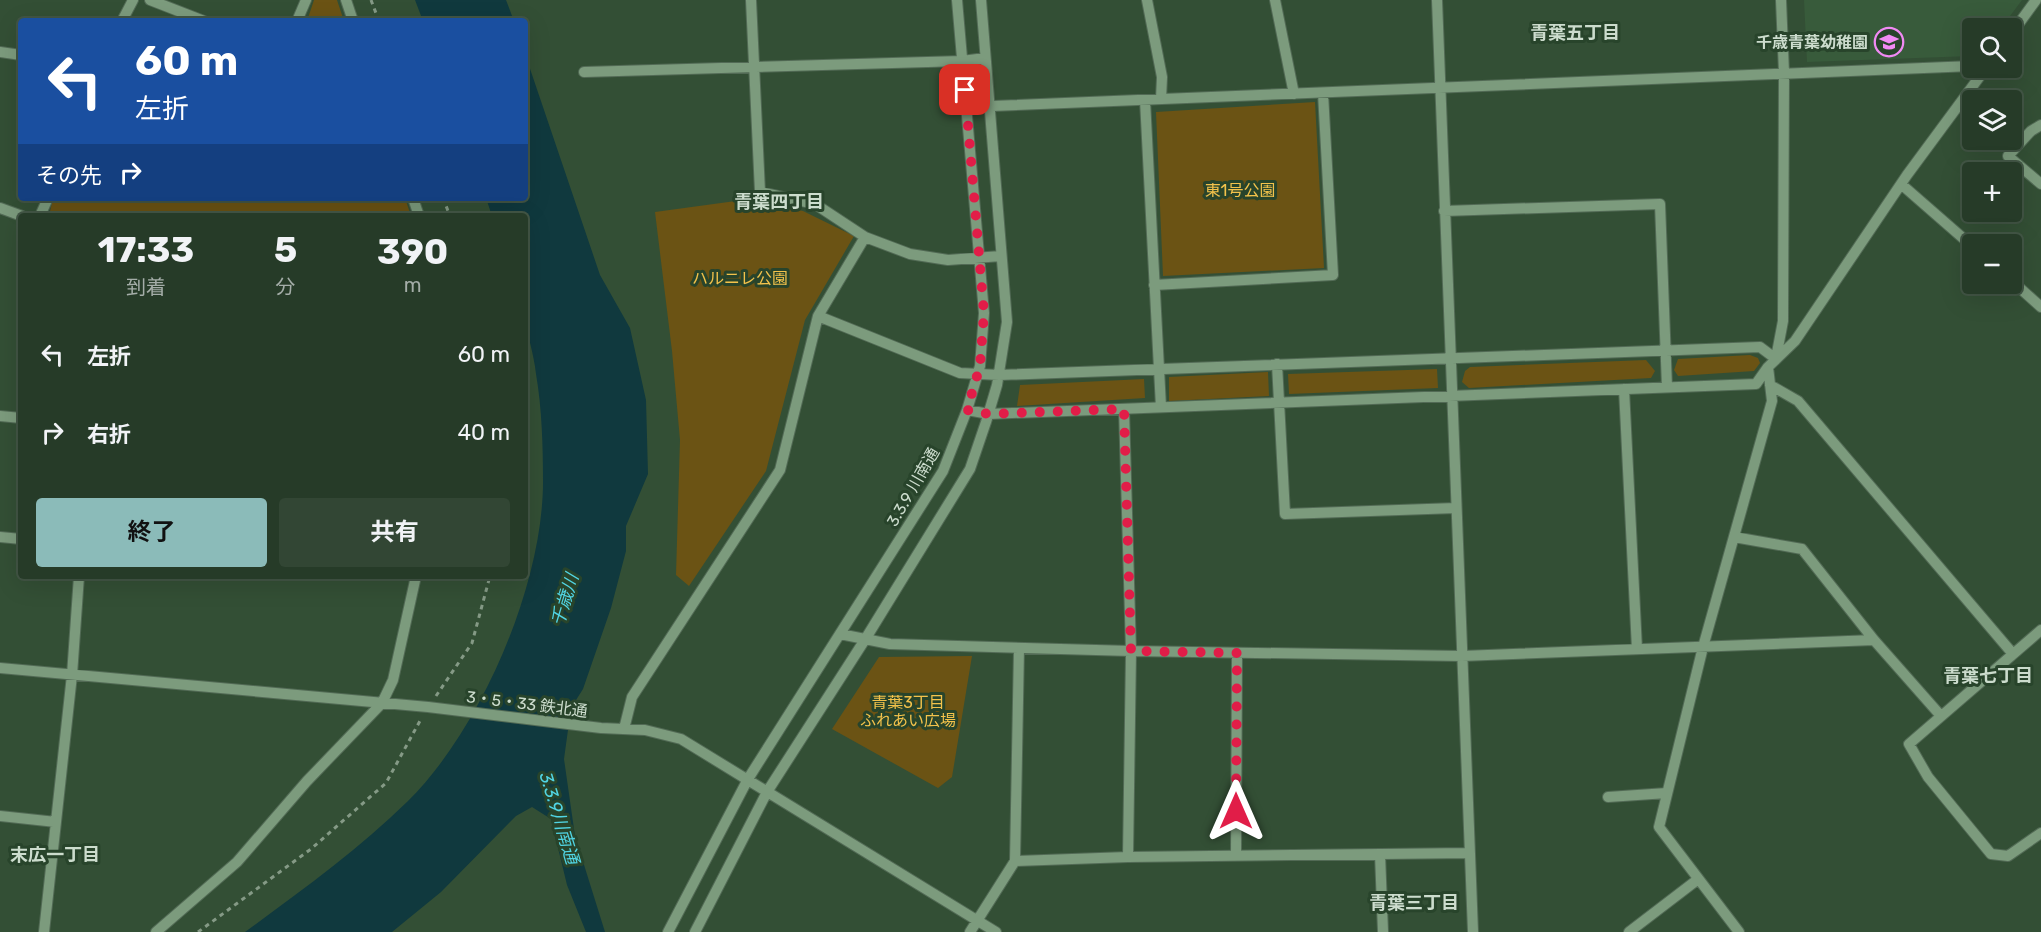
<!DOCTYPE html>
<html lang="ja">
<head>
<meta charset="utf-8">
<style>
	body { margin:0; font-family:Rubik,"Noto Sans JP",sans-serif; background:#324634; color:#f1f3f6; height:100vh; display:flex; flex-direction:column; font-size:22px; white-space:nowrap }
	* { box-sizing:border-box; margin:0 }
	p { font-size:20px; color:#a4ada8 }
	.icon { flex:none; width:33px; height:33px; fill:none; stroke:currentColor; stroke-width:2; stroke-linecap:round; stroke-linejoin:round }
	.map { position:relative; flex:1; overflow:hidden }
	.sheet { position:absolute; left:18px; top:213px; width:510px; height:366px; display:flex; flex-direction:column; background:#263b28; border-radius:6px; box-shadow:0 6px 24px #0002,0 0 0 2px #425545 }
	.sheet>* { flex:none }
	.hud { position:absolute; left:18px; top:18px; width:510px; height:183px; border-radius:6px; box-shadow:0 6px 24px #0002,0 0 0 2px #425545; background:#1a4fa0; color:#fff; overflow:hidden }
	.controls { position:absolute; left:1962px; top:18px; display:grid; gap:12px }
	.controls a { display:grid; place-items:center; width:60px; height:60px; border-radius:6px; background:#263b28; box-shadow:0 6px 24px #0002,0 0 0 2px #425545; font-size:30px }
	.pin { position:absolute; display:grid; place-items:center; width:51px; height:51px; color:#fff; margin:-26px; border-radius:12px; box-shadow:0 3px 9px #0006 }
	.me { position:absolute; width:66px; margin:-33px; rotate:0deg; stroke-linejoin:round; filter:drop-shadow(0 0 4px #0008) }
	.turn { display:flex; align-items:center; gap:21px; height:126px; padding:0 18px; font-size:27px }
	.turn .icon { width:78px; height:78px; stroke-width:2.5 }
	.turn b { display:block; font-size:42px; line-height:51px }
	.then { display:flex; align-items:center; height:57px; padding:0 18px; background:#0003; gap:12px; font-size:22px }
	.eta { display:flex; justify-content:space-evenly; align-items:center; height:102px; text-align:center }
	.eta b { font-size:36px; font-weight:700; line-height:42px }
	.action { display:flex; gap:12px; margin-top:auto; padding:12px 18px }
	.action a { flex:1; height:69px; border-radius:6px; background:#8bbbb9; color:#111; font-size:24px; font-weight:700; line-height:69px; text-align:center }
	.action a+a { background:#324634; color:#f1f3f6 }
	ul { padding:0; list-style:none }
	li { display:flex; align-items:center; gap:18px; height:78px; padding:0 18px }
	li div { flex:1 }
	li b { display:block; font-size:22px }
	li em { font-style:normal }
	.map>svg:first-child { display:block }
	.built { fill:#385b3b }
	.green { fill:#6b5314 }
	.water { fill:#10393e }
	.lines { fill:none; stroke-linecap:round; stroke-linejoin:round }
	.minor-casing { stroke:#526a55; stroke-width:12 }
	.path { stroke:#859a86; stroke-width:3; stroke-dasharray:4.5 4.5; stroke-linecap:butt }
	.minor { stroke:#7c9b7d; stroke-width:10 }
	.route { stroke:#e11d48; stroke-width:10; stroke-dasharray:0 18 }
	.labels { text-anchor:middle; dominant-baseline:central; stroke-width:6; stroke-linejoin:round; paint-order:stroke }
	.poi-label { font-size:16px; font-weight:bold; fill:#ccdccd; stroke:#28442b; text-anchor:end }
	.park-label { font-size:16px; fill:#f3c24b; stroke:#28442b }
	.street-label { font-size:16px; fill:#ccdccd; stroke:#28442b }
	.neighbourhood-label { font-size:18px; font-weight:bold; fill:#ccdccd; stroke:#28442b }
	.water-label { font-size:18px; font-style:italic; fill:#51d5e4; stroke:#28442b }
</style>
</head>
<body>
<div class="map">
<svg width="2041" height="932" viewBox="0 0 2041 932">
	<rect width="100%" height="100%" fill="#334f35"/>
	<path class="built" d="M1804,0H2022L2001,28H1972V56L1807,62Z"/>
	<path class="green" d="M314,0H337L344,21H307Z
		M1315,102L1324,268L1163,276L1156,112Z
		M53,198H405L411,216H49Z
		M743,200L803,211L854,236L805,320L766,471L689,586L676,575L680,440L672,351L655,212Z
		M1750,355L1758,358L1760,363L1754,371L1678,376L1674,370L1678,359Z
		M1646,360L1655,371L1651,378L1469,388L1462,382L1465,371L1470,367Z
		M1437,369L1438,388L1289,394L1288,374Z
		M1268,372L1269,396L1169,401V377Z
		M1144,379L1145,398L1017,406L1020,385Z
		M972,656L952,777L938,788L832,729L879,657Z"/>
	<path class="water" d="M415,0H506L514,21H423Z
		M525,54L600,275L630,328L646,400L648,474L626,526V551L611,608L583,689L571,708L564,759L575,836L605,932H586L567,885L551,819L532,807L516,816L441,892L392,932H245C301,891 358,850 408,801C481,729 543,585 543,482C543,446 542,409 536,374C534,354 527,335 525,316C522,283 525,249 525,216H492L486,198H525Z"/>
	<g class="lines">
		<g class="minor-casing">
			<path id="minor" d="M150,0L204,21
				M346,0L353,21
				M751,0L760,192L815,204L865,237L910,254L948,260L1001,256
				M1147,0L1162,77L1161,99
				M1275,0L1294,94
				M1437,0L1473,932
				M122,21L133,0
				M297,21L306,0
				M2012,33L2036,0
				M0,52L21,55
				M584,72L962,61L985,58
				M1145,100L1161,407
				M966,107L1972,66
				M2041,125L2031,131L2008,156L2041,184
				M1901,184L1972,246
				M413,198L419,216
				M0,208L22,216
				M1444,211L1660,204L1667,387
				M40,216L48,198
				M2012,281L2041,307
				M1154,285L1333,275L1323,93
				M818,316L960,373L999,375L1760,347L1776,359
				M1776,358L1783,321L1784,73L1781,0
				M1277,364L1285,514L1456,508
				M1770,385L1798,401L2013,654
				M1624,389L1637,649
				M1124,409L1131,651L1128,857
				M967,410L989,414L1756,384L1768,367L1795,341L1907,175L1986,68
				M0,416L21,418
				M0,537L21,539
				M1734,537L1802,549L1874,640L1941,716
				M2041,630L1909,744L1928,777L1991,854L2008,856L2041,833
				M840,634L890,644L1131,651L1462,656L1874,640
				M0,668L428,707L601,728L645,730L681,739L996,932
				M624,729L632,697L780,470L818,316L865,237
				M1608,797L1667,793
				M0,816L56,822
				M1380,854L1383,932
				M1236,856L1237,653
				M1015,861L1128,857L1469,853
				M44,932L72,675L79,576
				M156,932L237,862L307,781L382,703L393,680L416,576
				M668,932L748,779L943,471L967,410L980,366L984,313L957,0
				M695,932L767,792L866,638L970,469L986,422L997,385L1007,322L981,0
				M970,932L1015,861L1019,648
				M1629,932L1697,880
				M1739,932L1659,827L1703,647L1772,401L1768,367"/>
		</g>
		<path class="path" d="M371,0L379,21
			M443,198L450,216
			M436,696L472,643L490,576
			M198,932L311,849L386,783L421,719"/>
		<use href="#minor" class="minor"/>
	</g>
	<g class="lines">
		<path class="route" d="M965,90L984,313L980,366L967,410L988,414L1124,409L1131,651L1237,653L1236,811"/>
	</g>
	<defs>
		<g id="school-ring" transform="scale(1.5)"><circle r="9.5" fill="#28442b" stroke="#f18af4" stroke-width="1.5"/><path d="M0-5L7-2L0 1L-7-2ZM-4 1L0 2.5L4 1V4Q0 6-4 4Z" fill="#f18af4"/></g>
	</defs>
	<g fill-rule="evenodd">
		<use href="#school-ring" x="1889" y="42"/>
	</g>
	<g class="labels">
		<g class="poi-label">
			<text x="1868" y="42">千歳青葉幼稚園</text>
		</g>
		<g class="park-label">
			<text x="1240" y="190">東1号公園</text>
			<text x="740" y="278">ハルニレ公園</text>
			<text x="908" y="702">青葉3丁目<tspan x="908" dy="18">ふれあい広場</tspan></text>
		</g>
		<g class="street-label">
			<text transform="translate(913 487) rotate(-60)">3.3.9 川南通</text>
			<text transform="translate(527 704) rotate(7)">3・5・33 鉄北通</text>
		</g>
		<g class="neighbourhood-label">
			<text x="1575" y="33">青葉五丁目</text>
			<text x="779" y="202">青葉四丁目</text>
			<text x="1988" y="676">青葉七丁目</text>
			<text x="55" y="855">末広一丁目</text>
			<text x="1414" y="903">青葉三丁目</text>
		</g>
		<g class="water-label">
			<text transform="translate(565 600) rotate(-73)">千歳川</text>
			<text transform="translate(559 818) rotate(73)">3.3.9川南通</text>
		</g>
	</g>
</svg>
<div class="controls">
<a><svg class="icon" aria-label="search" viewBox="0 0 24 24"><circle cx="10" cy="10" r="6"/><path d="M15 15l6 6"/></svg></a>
<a><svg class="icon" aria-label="layers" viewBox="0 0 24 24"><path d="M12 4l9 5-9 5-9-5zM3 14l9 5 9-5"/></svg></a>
<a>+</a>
<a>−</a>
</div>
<div class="pin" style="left:965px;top:90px;background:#d93025"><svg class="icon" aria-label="arrive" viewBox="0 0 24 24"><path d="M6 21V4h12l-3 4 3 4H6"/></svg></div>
<svg class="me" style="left:1236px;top:811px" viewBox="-20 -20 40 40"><path d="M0-17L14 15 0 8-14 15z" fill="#e11d48" stroke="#fff" stroke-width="4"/></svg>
<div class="hud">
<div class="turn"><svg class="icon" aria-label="left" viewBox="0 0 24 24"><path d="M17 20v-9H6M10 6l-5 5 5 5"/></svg><div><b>60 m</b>左折</div></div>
<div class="then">その先<svg class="icon" aria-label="right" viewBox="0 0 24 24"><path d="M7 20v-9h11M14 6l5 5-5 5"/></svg></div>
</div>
<section class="sheet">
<div class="eta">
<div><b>17:33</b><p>到着</p></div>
<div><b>5</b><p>分</p></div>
<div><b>390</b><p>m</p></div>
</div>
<ul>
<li><svg class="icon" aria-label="left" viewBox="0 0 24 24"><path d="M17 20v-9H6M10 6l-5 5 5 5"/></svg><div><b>左折</b></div><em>60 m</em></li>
<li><svg class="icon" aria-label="right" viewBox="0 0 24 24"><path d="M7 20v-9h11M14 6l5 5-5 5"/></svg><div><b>右折</b></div><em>40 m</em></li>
</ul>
<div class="action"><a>終了</a><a>共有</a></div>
</section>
</div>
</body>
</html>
